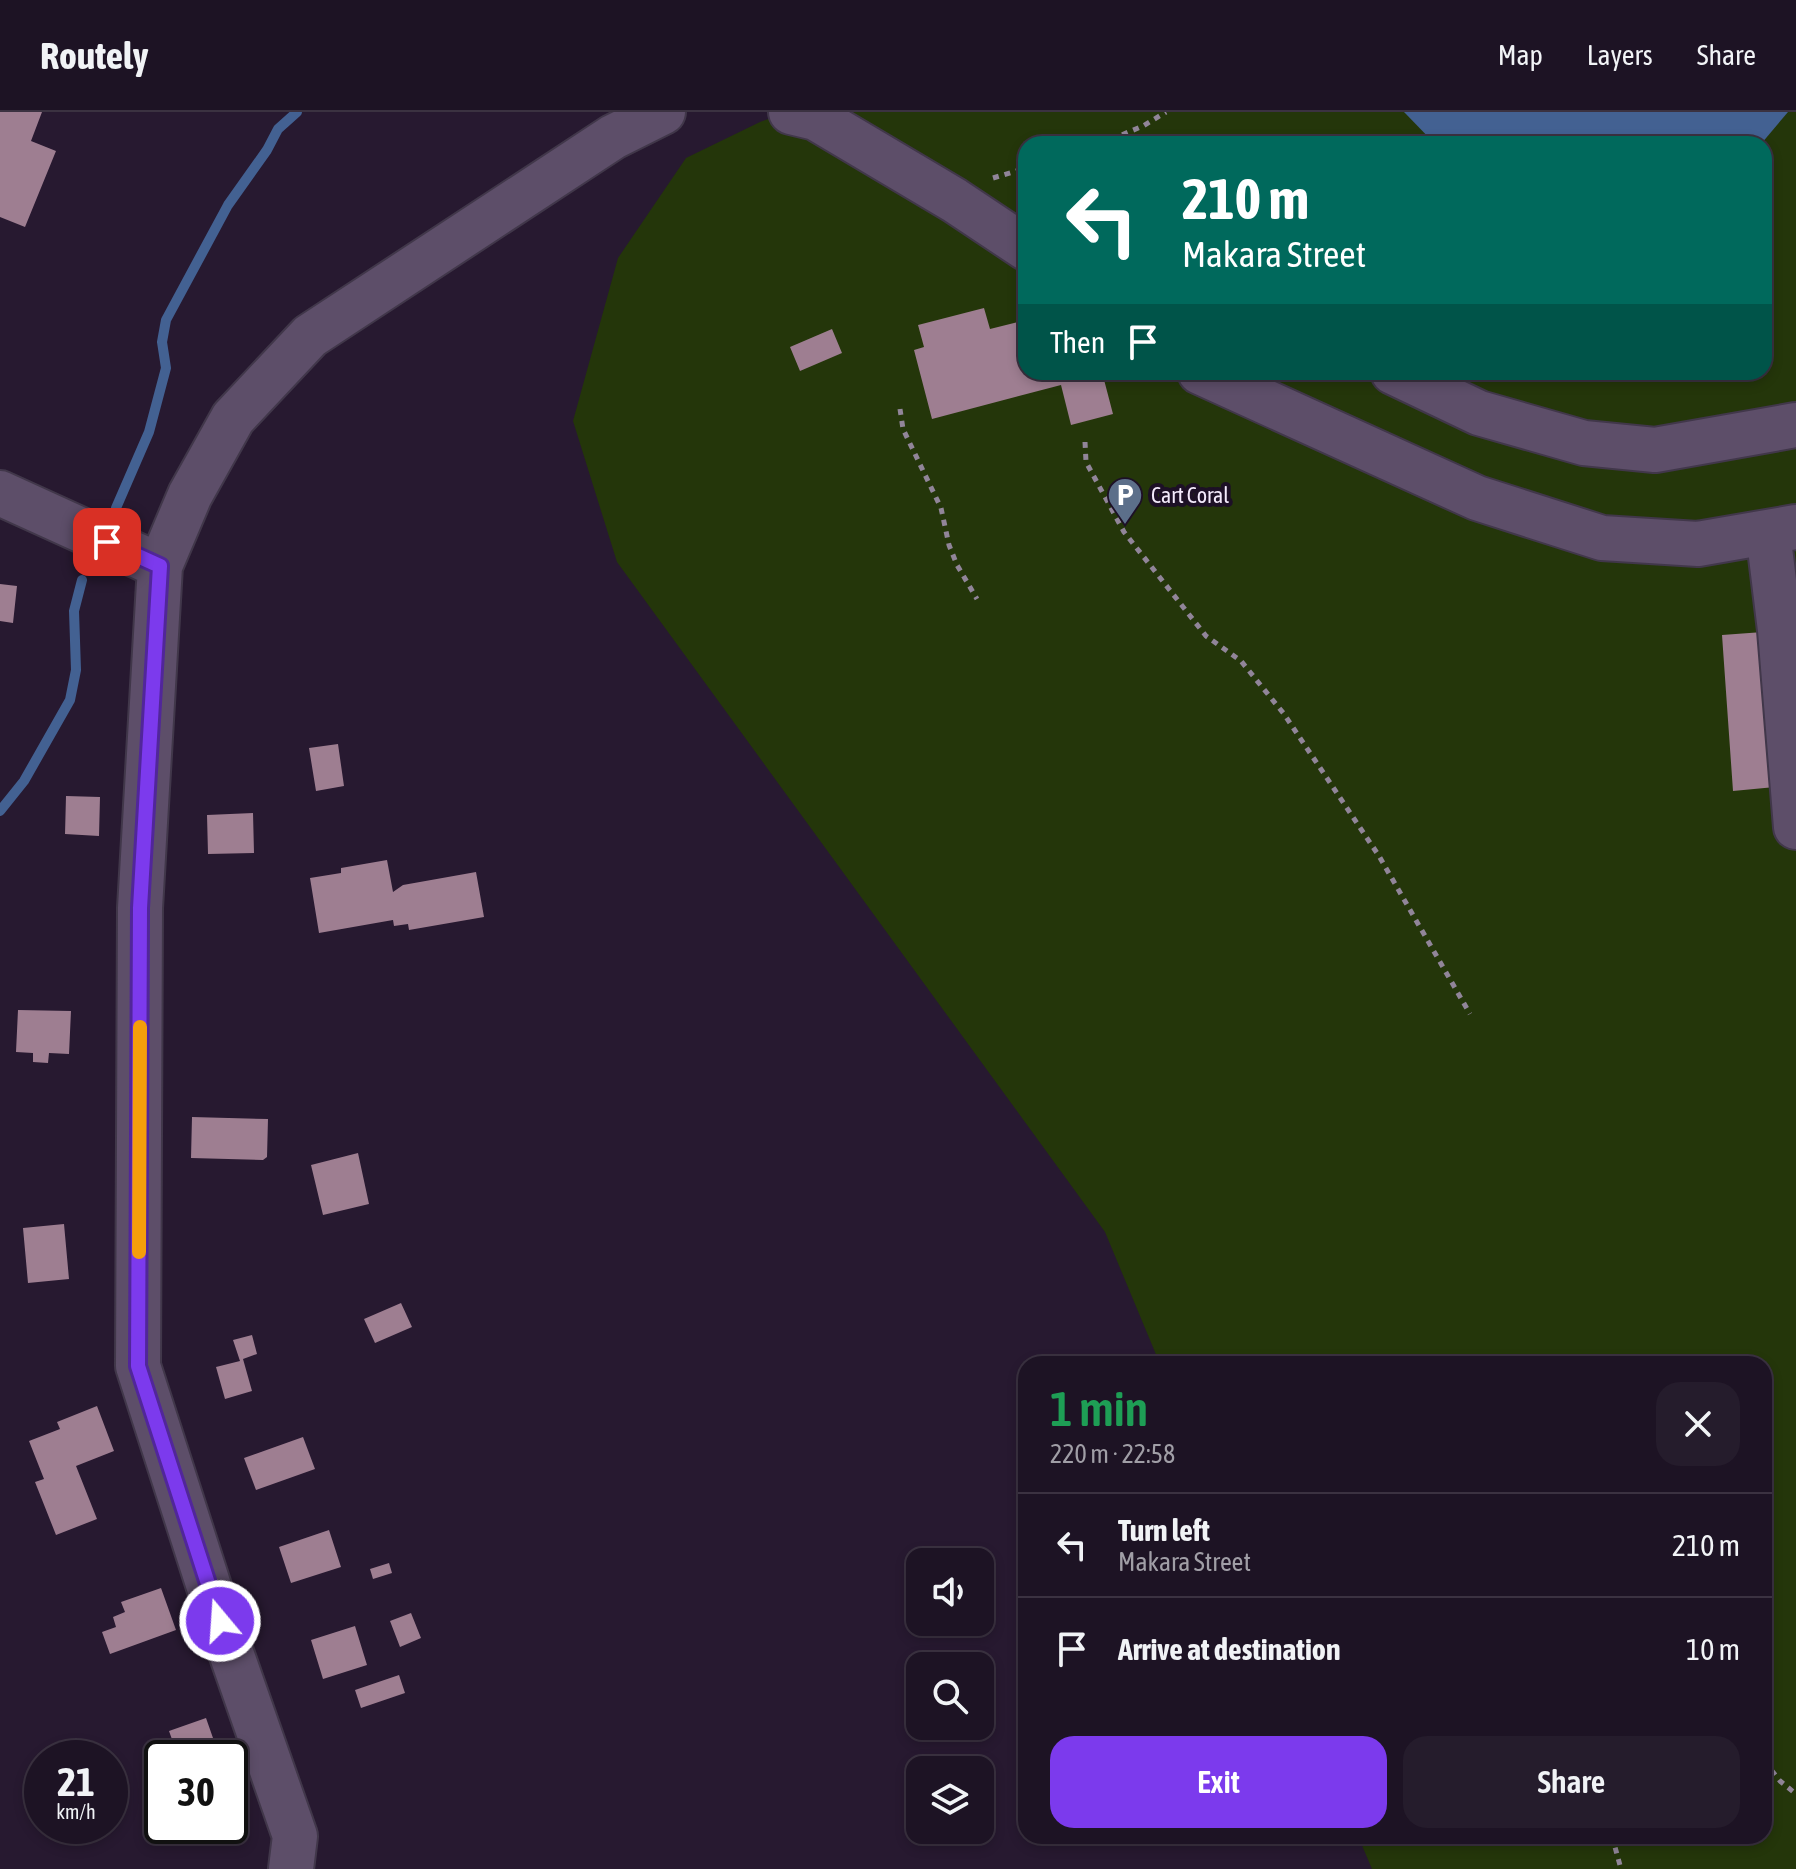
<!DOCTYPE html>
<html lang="en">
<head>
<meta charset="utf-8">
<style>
	body { margin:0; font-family:"Asap Condensed",sans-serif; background:#251c2c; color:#f1f3f6; height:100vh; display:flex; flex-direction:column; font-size:30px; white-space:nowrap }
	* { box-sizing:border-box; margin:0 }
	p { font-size:26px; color:#a09ea6 }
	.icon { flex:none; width:44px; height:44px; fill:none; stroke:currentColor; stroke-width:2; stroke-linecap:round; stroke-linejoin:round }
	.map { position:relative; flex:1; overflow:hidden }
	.drawer { position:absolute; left:1018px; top:1244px; width:754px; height:488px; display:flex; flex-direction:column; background:#1d1324; border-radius:24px; box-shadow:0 4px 12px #0003,0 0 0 2px #3b3241 }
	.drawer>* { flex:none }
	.top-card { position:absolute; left:1018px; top:24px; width:754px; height:244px; border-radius:24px; box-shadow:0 4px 12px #0003,0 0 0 2px #3b3241; background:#00695c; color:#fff; overflow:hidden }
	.fabs { position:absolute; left:906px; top:1436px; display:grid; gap:16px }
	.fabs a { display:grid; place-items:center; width:88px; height:88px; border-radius:16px; background:#1d1324; box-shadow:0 4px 12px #0003,0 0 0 2px #3b3241; font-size:40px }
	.speed { position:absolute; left:24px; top:1628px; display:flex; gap:16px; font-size:40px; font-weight:700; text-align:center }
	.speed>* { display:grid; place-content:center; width:104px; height:104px; border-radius:50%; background:#1d1324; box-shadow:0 4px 12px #0003,0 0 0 2px #3b3241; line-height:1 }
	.speed small { font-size:20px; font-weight:400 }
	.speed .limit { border:4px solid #111; border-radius:12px; background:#fff; color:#111 }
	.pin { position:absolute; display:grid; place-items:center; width:68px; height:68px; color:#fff; margin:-34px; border-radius:16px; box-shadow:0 4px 12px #0006 }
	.me { position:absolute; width:88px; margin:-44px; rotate:342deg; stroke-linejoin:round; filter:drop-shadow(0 0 6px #0008) }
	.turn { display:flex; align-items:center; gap:28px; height:168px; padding:0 32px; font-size:36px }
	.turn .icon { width:104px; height:104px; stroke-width:2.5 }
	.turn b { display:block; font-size:56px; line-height:68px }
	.then { display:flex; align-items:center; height:76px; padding:0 32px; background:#0003; gap:16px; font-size:30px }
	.round { display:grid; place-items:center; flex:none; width:84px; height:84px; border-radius:24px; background:#251c2c }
	.summary { display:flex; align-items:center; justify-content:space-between; height:136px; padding:0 32px }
	h1 { font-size:48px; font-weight:600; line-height:60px; color:#1e9e55 }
	.button { display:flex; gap:16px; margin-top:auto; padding:16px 32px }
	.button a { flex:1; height:92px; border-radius:24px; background:#7c3aed; color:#fff; font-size:32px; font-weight:600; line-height:92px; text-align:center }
	.button a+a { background:#251c2c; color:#f1f3f6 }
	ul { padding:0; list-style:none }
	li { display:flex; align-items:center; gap:24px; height:104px; padding:0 32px; border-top:2px solid #3b3241 }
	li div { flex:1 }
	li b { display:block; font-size:30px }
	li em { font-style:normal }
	header { display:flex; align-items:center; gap:48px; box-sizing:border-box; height:112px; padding:0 40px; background:#1d1324; border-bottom:2px solid #3b3241 }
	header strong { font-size:38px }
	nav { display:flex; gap:44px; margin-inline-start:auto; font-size:28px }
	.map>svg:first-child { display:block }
	.green { fill:#24360a; fill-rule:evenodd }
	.water { fill:#436192 }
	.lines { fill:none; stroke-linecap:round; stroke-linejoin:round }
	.stream { stroke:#436192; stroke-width:10 }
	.building { fill:#9e7e91 }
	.minor-casing { stroke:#41374a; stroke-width:48 }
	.path { stroke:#918599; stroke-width:5; stroke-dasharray:6 6; stroke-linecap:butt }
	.minor { stroke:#5d4e69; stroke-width:44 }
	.route-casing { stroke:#51269a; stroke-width:20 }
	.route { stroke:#7c3aed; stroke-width:14 }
	.slow { stroke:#f59e0b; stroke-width:14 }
	.labels { text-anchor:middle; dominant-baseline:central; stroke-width:8; stroke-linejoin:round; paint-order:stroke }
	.poi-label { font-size:22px; fill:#f4ebfc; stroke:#1d1026; text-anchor:start }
</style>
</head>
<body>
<header>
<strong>Routely</strong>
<nav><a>Map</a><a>Layers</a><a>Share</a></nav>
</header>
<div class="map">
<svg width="1796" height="1757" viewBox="0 0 1796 1757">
	<rect width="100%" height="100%" fill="#271930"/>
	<path class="green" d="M788,0H1796V1757H1372L1358,1724H1764V1252H1160L1105,1120L617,450L573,309L618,146L686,46L760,10ZM1026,32H1764V260H1026Z"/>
	<path class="water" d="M1404,0H1788L1761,32H1435Z"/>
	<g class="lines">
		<path class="stream" d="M116,396L149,320L166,256L162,230L166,208L228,93L267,38L278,17L297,0
			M0,699L24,669L70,588L76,558L74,499L82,468"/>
	</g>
	<path class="building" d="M0,0H42L31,29L56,39L25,115L0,105Z
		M984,196L990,217L1026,208V260H1102L1113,302L1071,313L1061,273L932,307L914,238L924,235L918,213Z
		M832,217L842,241L800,259L790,235Z
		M0,472L17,474L13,511L0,509Z
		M1763,520L1775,675L1733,679L1722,523Z
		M338,632L344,674L316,679L309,636Z
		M66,684L100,685L99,724L65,722Z
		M253,701L254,741L208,742L207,703Z
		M387,748L393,780L403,773L476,760L484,805L409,818L408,812L394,814L393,808L319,821L310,766L341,761V756Z
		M18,898L71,899L69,942L49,941L48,951L33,950V941L16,940Z
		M192,1005L268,1007L267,1045L263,1048L191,1046Z
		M358,1041L369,1092L323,1103L311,1053Z
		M64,1112L69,1167L28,1171L23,1116Z
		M401,1191L412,1215L375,1231L364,1207Z
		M252,1223L257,1242L243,1247L252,1279L225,1287L216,1255L240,1249L233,1228Z
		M97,1294L114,1339L76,1354L97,1407L56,1423L35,1370L44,1367L29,1329L60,1317L57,1310Z
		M303,1325L315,1357L256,1378L244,1346Z
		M329,1418L341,1455L291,1471L279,1435Z
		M389,1451L392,1461L373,1467L370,1457Z
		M161,1476L176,1518L110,1542L102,1520L116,1515L113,1505L125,1500L121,1490Z
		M411,1501L421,1526L400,1535L390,1509Z
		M355,1514L367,1553L323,1567L311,1528Z
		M399,1563L405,1581L361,1596L355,1578Z
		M206,1606L220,1646H162V1665L155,1668L146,1643L174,1633L169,1619Z"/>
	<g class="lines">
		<g class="minor-casing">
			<path id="minor" d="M791,0L816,6L954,88L1026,136
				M1200,260L1477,386L1602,426L1698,432L1796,415
				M1393,260L1479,301L1584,331L1655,338L1796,313
				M0,381L160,454
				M1768,420L1780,518L1796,715
				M291,1757L295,1724L220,1509L138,1254L140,796L160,454L190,383L233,306L310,224L613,25L663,0"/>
		</g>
		<path class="path" d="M1100,32L1143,14L1166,0
			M993,66L1026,56
			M900,297L903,317L941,396L949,433L957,453L977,487
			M1085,330L1086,350L1124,420L1206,524L1241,549L1284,602L1379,744L1470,902
			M1764,1649L1780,1669L1796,1682
			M1612,1724L1621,1757"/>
		<use href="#minor" class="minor"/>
	</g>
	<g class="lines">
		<g class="route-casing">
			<path id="route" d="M107,430L160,454L140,796L138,1254L220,1509"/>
		</g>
		<use href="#route" class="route"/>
		<path class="slow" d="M139,1140L140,915"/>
	</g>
	<defs>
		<g id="parking-pin" transform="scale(1.8)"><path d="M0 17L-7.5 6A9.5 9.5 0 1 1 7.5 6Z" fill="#5c6f8a" stroke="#1d1026"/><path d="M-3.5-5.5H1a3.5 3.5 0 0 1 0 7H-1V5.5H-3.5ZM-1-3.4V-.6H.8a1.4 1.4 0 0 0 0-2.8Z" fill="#fff"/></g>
	</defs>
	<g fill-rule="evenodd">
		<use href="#parking-pin" x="1125" y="383"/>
	</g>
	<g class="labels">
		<g class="poi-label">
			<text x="1151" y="383">Cart Coral</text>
		</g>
	</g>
</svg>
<div class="fabs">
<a><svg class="icon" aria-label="sound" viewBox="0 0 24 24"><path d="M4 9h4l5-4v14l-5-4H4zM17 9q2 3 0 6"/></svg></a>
<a><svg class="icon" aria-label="search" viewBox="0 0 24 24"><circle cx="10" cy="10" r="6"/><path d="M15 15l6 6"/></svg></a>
<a><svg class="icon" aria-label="layers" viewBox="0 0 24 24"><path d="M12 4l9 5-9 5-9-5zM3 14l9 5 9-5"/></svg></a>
</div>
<div class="speed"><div>21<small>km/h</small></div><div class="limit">30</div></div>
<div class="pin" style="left:107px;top:430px;background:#d93025"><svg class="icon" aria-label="arrive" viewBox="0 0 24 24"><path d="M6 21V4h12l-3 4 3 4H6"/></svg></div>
<svg class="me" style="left:220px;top:1509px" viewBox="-20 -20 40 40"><circle r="17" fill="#7c3aed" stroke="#fff" stroke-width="3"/><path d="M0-11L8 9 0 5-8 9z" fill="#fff"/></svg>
<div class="top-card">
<div class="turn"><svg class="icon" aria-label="left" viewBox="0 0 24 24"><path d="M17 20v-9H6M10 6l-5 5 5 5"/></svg><div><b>210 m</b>Makara Street</div></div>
<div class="then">Then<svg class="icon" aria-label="arrive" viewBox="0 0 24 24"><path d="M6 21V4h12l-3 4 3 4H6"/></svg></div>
</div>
<section class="drawer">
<div class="summary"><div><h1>1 min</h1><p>220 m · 22:58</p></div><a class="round"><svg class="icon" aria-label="close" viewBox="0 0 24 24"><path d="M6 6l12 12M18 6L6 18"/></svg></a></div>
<ul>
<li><svg class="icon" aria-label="left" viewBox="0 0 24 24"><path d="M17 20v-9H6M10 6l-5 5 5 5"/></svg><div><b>Turn left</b><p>Makara Street</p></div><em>210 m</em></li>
<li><svg class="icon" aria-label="arrive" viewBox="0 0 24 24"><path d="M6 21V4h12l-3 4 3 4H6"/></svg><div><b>Arrive at destination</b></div><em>10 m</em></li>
</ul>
<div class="button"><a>Exit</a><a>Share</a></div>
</section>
</div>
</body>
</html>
